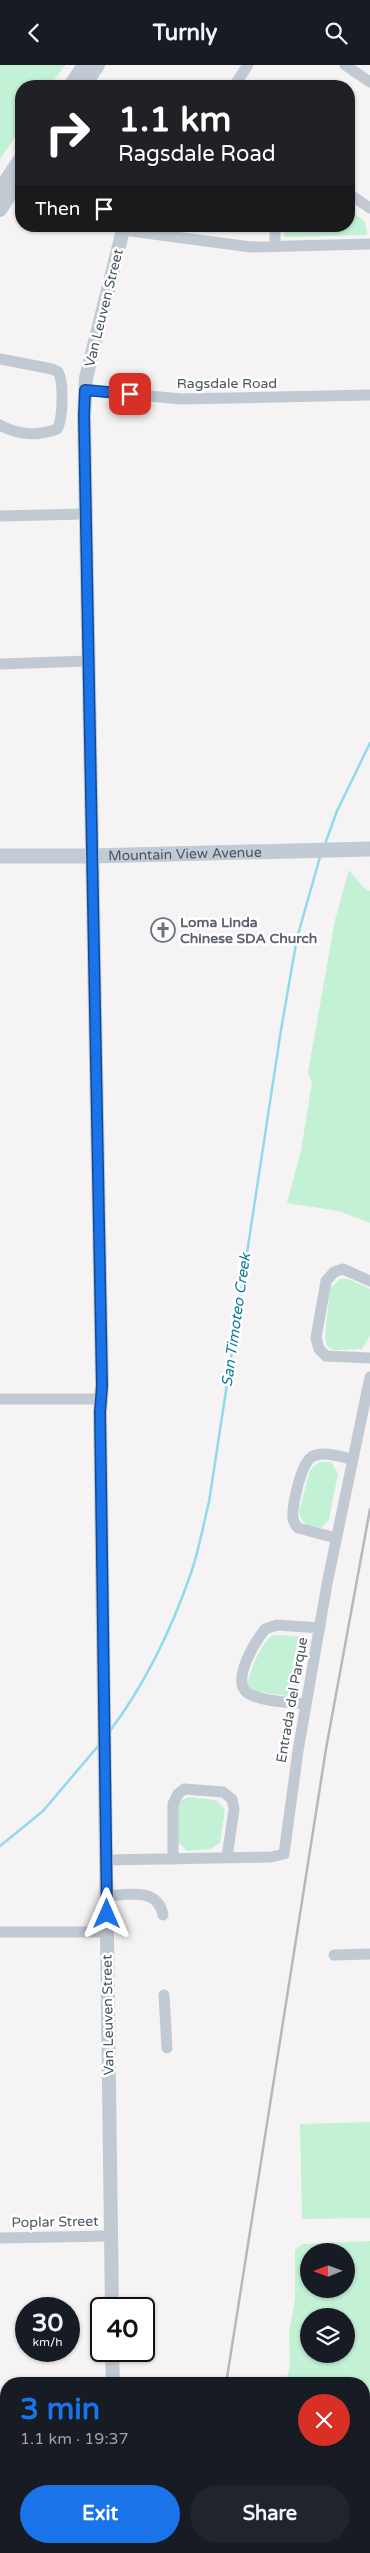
<!DOCTYPE html>
<html lang="en">
<head>
<meta charset="utf-8">
<style>
	body { margin:0; font-family:"Varela Round",sans-serif; background:#20242c; color:#f1f3f6; height:100vh; display:flex; flex-direction:column; font-size:19px; white-space:nowrap }
	* { box-sizing:border-box; margin:0 }
	p { font-size:16px; color:#9ea1a6 }
	.icon { flex:none; width:28px; height:28px; fill:none; stroke:currentColor; stroke-width:2; stroke-linecap:round; stroke-linejoin:round }
	.map { position:relative; flex:1; overflow:hidden }
	.sheet { position:absolute; left:0px; top:2312px; width:370px; height:176px; display:flex; flex-direction:column; background:#171b24; border-radius:20px 20px 0 0; box-shadow:0 1px 4px #0004 }
	.sheet>* { flex:none }
	.guide { position:absolute; left:15px; top:15px; width:340px; height:152px; border-radius:20px; box-shadow:0 1px 4px #0004; background:#202124; color:#fff; overflow:hidden }
	.needle { width:32px; rotate:269deg }
	.controls { position:absolute; left:300px; top:2178px; display:grid; gap:10px }
	.controls a { display:grid; place-items:center; width:55px; height:55px; border-radius:50%; background:#171b24; box-shadow:0 1px 4px #0004; font-size:25px }
	.speed { position:absolute; left:15px; top:2232px; display:flex; gap:10px; font-size:25px; font-weight:700; text-align:center }
	.speed>* { display:grid; place-content:center; width:65px; height:65px; border-radius:50%; background:#171b24; box-shadow:0 1px 4px #0004; line-height:1 }
	.speed small { font-size:12px; font-weight:400 }
	.speed .limit { border:2px solid #111; border-radius:8px; background:#fff; color:#111 }
	.pin { position:absolute; display:grid; place-items:center; width:42px; height:42px; color:#fff; margin:-21px; border-radius:10px; box-shadow:0 2px 8px #0006 }
	.me { position:absolute; width:55px; margin:-28px; rotate:0deg; stroke-linejoin:round; filter:drop-shadow(0 0 4px #0008) }
	.turn { display:flex; align-items:center; gap:18px; height:105px; padding:0 20px; font-size:22px }
	.turn .icon { width:65px; height:65px; stroke-width:2.5 }
	.turn b { display:block; font-size:35px; line-height:42px }
	.then { display:flex; align-items:center; height:48px; padding:0 20px; background:#0003; gap:10px; font-size:19px }
	.round { display:grid; place-items:center; flex:none; width:52px; height:52px; border-radius:26px; background:#20242c }
	.headline { display:flex; align-items:center; justify-content:space-between; height:85px; padding:0 20px }
	h1 { font-size:30px; font-weight:800; line-height:38px; color:#1a73e8 }
	.action { display:flex; gap:10px; margin-top:auto; padding:10px 20px }
	.action a { flex:1; height:58px; border-radius:30px; background:#1a73e8; color:#fff; font-size:20px; font-weight:800; line-height:58px; text-align:center }
	.action a+a { background:#20242c; color:#f1f3f6 }
	header { display:flex; justify-content:space-between; align-items:center; height:65px; padding:0 20px; background:#171b24; font-size:22px; font-weight:800 }
	.map>svg:first-child { display:block }
	.green { fill:#c3f1d5; fill-rule:evenodd }
	.lines { fill:none; stroke-linecap:round; stroke-linejoin:round }
	.stream { stroke:#90daee; stroke-width:2.5 }
	.minor { stroke:#c1cad2; stroke-width:11 }
	.tertiary { stroke:#c1cad2; stroke-width:14 }
	.secondary { stroke:#c1cbd6; stroke-width:15 }
	.rail { stroke:#b5b8bd; stroke-width:2.5 }
	.route-casing { stroke:#114b97; stroke-width:12 }
	.route { stroke:#1a73e8; stroke-width:9 }
	.labels { text-anchor:middle; dominant-baseline:central; stroke-width:5; stroke-linejoin:round; paint-order:stroke }
	.street-label { font-size:14px; fill:#4a5661; stroke:#fff }
	.worship-label { font-size:14px; font-weight:bold; fill:#5b616d; stroke:#fff; text-anchor:start }
	.water-label { font-size:15px; font-style:italic; fill:#0c7c9b; stroke:#fff }
</style>
</head>
<body>
<header><svg class="icon" aria-label="back" viewBox="0 0 24 24"><path d="M15 5l-7 7 7 7"/></svg>Turnly<svg class="icon" aria-label="search" viewBox="0 0 24 24"><circle cx="10" cy="10" r="6"/><path d="M15 15l6 6"/></svg></header>
<div class="map">
<svg width="370" height="2488" viewBox="0 0 370 2488">
	<rect width="100%" height="100%" fill="#f5f3f3"/>
	<path class="green" d="M0,0H65L50,21H21V63L0,94Z
		M349,144L365,157L367,170L284,172V161H349Z
		M349,805L363,822L370,826V1158L339,1146L287,1138L301,1086L312,1017L308,1008L335,855Z
		M340,1214H348L370,1224V1271L362,1284L334,1285L327,1281L325,1272L330,1223Z
		M319,1397H331L338,1408L329,1455L321,1463L307,1460L301,1454L299,1446L310,1405Z
		M274,1570L297,1571L305,1579L297,1623L288,1631L256,1627L247,1621C248,1609 262,1575 274,1570Z
		M188,1732L216,1735L225,1744L220,1778L210,1784L187,1786L178,1777L177,1743L181,1735Z
		M370,2057V2153L302,2154L300,2059Z
		M370,2176V2422L364,2423V2319H284L290,2303L289,2268L295,2234V2185L303,2179ZM309,2186H346V2224H309ZM309,2251H346V2289H309Z
		M370,2444V2478H364V2445Z
		M261,2483H312L313,2488H261Z"/>
	<g class="lines">
		<path class="stream" d="M325,779L337,746L370,678
			M110,1666C145,1619 172,1563 191,1508C199,1485 203,1461 209,1437L281,965L297,873L320,792
			M0,1781L43,1746L99,1680"/>
		<path class="minor" d="M345,0L370,17
			M234,21L248,0
			M349,129L370,143
			M275,161V181
			M123,165L251,182L370,179
			M0,294L52,304L58,307C64,316 63,355 57,364C38,371 18,370 0,360
			M85,325L181,334L370,330
			M0,451L85,449
			M0,599L88,596
			M370,1216L343,1204L334,1207L326,1216L316,1273L319,1284L326,1291L370,1293
			M0,1334H101
			M336,1473L298,1463C295,1459 293,1457 293,1453C292,1440 301,1397 313,1391C325,1386 340,1392 352,1394
			M306,1639C289,1637 264,1637 249,1629C229,1617 256,1576 265,1564L277,1560L320,1563
			M173,1794V1739L178,1729L184,1724L223,1727L232,1734L234,1744L227,1792
			M106,1795L271,1792L284,1789L298,1686L327,1519L370,1312
			M107,1831C129,1829 158,1823 163,1850
			M0,1867H107
			M334,1890L370,1889
			M164,1930L167,1983
			M0,2173L110,2171"/>
		<path class="tertiary" d="M70,21L84,0
			M84,21L98,0
			M0,124L21,93
			M0,145L21,113
			M112,2244L100,1347L102,1321L84,351L86,313L124,161
			M112,2286L113,2319
			M115,2482V2488"/>
		<path class="secondary" id="s1" d="M0,791H91L370,784"/>
		<path class="rail" d="M226,2319L326,1684L370,1444
			M206,2488L207,2482"/>
	</g>
	<g class="lines">
		<g class="route-casing">
			<path id="route" d="M107,1849L100,1347L102,1321C98,997 87,674 84,351L85,325L130,329"/>
		</g>
		<use href="#route" class="route"/>
	</g>
	<defs>
		<g id="church-ring" transform="scale(1.25)"><circle r="9.5" fill="#fff" stroke="#6b7280" stroke-width="1.5"/><path d="M-1.2-6h2.4v3.5h3.3v2.4h-3.3V6h-2.4V-.1h-3.3v-2.4h3.3Z" fill="#6b7280"/></g>
	</defs>
	<g fill-rule="evenodd">
		<use href="#church-ring" x="163" y="865"/>
	</g>
	<g class="labels">
		<g class="street-label">
			<text transform="translate(104 243) rotate(-76)">Van Leuven Street</text>
			<text x="227" y="318">Ragsdale Road</text>
			<text stroke="none"><textPath href="#s1" startOffset="185">Mountain View Avenue</textPath></text>
			<text transform="translate(292 1635) rotate(-80)">Entrada del Parque</text>
			<text transform="translate(108 1950) rotate(-91)">Van Leuven Street</text>
			<text transform="translate(55 2157) rotate(-1)">Poplar Street</text>
		</g>
		<g class="worship-label">
			<text x="180" y="857">Loma Linda<tspan x="180" dy="16">Chinese SDA Church</tspan></text>
		</g>
		<g class="water-label">
			<text transform="translate(236 1255) rotate(-82)">San Timoteo Creek</text>
		</g>
	</g>
</svg>
<div class="controls">
<a><svg class="needle" viewBox="-14 -14 28 28"><path d="M0-13l5 13h-10z" fill="#e53935"/><path d="M0 13l5-13h-10z" fill="#9ea1a6"/></svg></a>
<a><svg class="icon" aria-label="layers" viewBox="0 0 24 24"><path d="M12 4l9 5-9 5-9-5zM3 14l9 5 9-5"/></svg></a>
</div>
<div class="speed"><div>30<small>km/h</small></div><div class="limit">40</div></div>
<div class="pin" style="left:130px;top:329px;background:#d93025"><svg class="icon" aria-label="arrive" viewBox="0 0 24 24"><path d="M6 21V4h12l-3 4 3 4H6"/></svg></div>
<svg class="me" style="left:107px;top:1849px" viewBox="-20 -20 40 40"><path d="M0-17L14 15 0 8-14 15z" fill="#1a73e8" stroke="#fff" stroke-width="4"/></svg>
<div class="guide">
<div class="turn"><svg class="icon" aria-label="right" viewBox="0 0 24 24"><path d="M7 20v-9h11M14 6l5 5-5 5"/></svg><div><b>1.1 km</b>Ragsdale Road</div></div>
<div class="then">Then<svg class="icon" aria-label="arrive" viewBox="0 0 24 24"><path d="M6 21V4h12l-3 4 3 4H6"/></svg></div>
</div>
<section class="sheet">
<div class="headline"><div><h1>3 min</h1><p>1.1 km · 19:37</p></div><a class="round" style="background:#d93025;color:#fff"><svg class="icon" aria-label="close" viewBox="0 0 24 24"><path d="M6 6l12 12M18 6L6 18"/></svg></a></div>
<div class="action"><a>Exit</a><a>Share</a></div>
</section>
</div>
</body>
</html>
